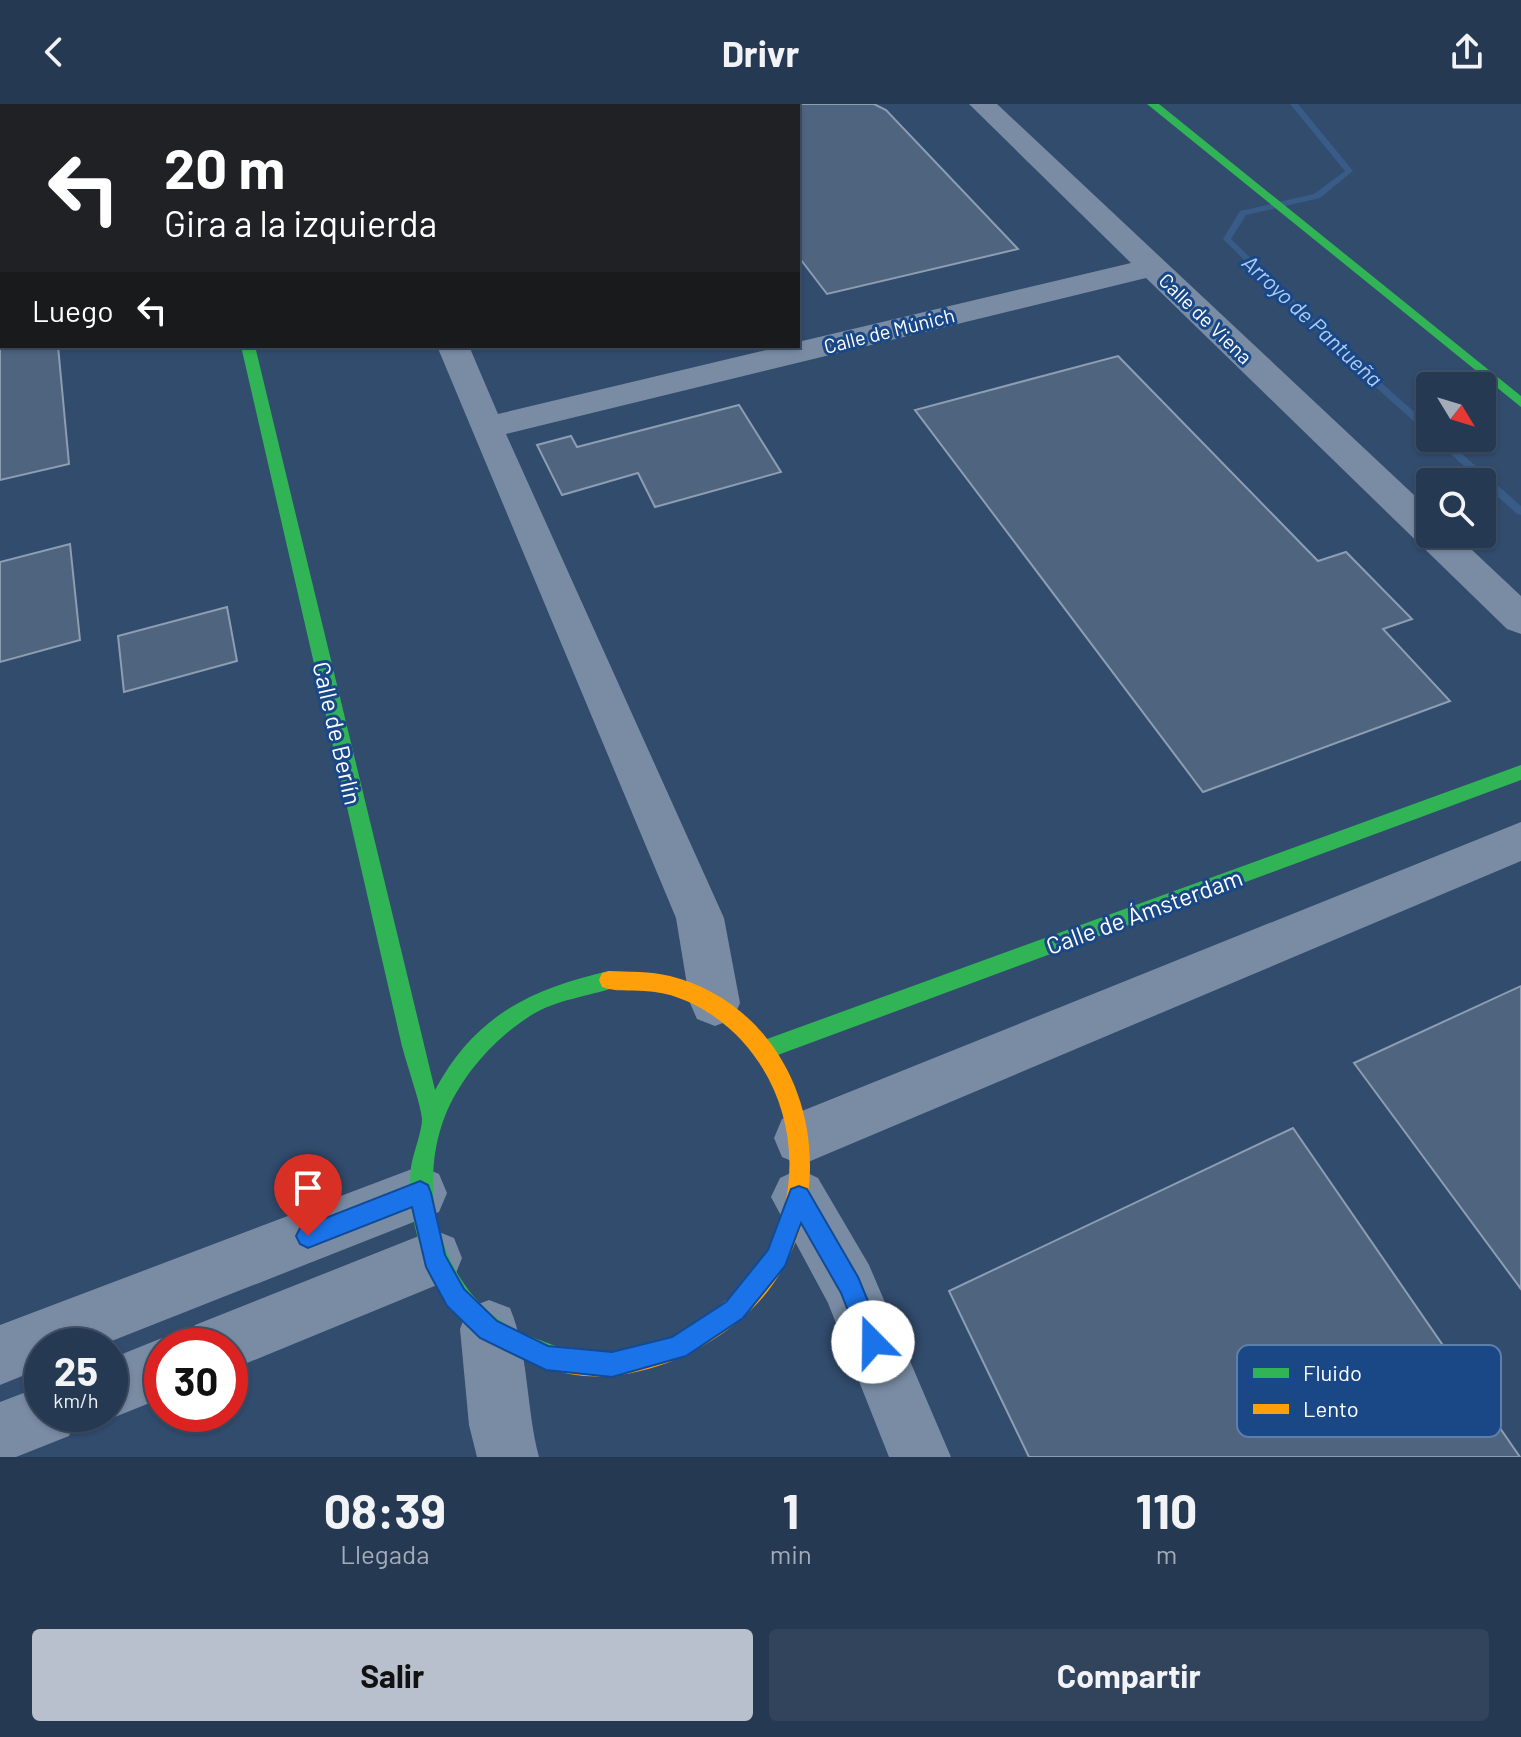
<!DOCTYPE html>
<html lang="es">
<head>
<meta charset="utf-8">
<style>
	body { margin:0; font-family:Barlow,sans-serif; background:#32445c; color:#f1f3f6; height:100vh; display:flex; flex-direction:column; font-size:30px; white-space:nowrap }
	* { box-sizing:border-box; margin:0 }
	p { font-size:26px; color:#a4acb8 }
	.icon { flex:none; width:44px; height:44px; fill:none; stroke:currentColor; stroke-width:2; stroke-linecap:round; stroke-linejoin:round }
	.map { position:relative; height:1353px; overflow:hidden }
	.details { display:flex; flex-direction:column; background:#263952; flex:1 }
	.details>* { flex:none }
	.hud { position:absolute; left:0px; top:0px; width:800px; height:244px; box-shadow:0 2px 6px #0004,0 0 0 2px #425369; background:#202124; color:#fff; overflow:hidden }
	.needle { width:52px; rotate:128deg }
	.fabs { position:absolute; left:1416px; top:268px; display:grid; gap:16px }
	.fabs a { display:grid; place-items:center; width:80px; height:80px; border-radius:8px; background:#263952; box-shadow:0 2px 6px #0004,0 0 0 2px #425369; font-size:40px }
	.speed { position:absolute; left:24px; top:1224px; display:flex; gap:16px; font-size:40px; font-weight:700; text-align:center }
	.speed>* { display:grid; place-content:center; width:104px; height:104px; border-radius:50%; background:#263952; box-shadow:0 2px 6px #0004,0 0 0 2px #425369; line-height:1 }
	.speed small { font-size:20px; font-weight:400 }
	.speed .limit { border:12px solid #d22; background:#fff; color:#111 }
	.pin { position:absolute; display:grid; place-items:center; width:68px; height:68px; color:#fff; margin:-82px -34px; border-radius:50% 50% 50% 0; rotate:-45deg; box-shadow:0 0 8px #0007 }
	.pin .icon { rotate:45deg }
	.me { position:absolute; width:88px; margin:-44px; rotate:338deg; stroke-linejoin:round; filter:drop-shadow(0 0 6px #0008) }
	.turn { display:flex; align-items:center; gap:28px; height:168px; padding:0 32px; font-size:36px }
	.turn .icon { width:104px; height:104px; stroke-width:2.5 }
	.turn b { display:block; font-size:56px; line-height:68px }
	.then { display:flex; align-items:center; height:76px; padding:0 32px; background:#0003; gap:16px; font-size:30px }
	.eta { display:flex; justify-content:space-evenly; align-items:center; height:136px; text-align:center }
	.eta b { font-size:48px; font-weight:700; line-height:56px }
	.button { display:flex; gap:16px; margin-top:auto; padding:16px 32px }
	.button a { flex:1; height:92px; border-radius:8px; background:#b7c0cc; color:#111; font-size:32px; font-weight:700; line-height:92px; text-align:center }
	.button a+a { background:#32445c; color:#f1f3f6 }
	header { display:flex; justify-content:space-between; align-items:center; height:104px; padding:0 32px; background:#263952; font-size:36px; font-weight:700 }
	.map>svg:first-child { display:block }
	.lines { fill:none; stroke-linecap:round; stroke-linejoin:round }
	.stream { fill:#395b87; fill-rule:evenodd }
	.building { fill:#4f647f; stroke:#8d9db2; stroke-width:2 }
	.street { fill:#798ca4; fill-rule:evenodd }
	.fast { fill:#30b455; fill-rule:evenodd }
	.slow { fill:#ff9f0a; fill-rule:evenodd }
	.route { fill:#1a73e8; stroke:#114b97; stroke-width:2 }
	.labels { text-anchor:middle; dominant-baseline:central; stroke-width:6; stroke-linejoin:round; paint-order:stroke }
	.far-street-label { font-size:20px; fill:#fff; stroke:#1a4887 }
	.far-water-label { font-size:22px; font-style:italic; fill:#adcdf4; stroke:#1a4887 }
	.street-label { font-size:24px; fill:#fff; stroke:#1a4887 }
	.key { fill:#1a4887; stroke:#5f7fab; stroke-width:2 }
	.key-label { font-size:22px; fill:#fff }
</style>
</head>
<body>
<header><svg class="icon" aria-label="back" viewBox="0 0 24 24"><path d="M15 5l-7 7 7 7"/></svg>Drivr<svg class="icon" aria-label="share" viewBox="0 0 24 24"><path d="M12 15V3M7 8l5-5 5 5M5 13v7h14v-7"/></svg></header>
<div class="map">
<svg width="1521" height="1353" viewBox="0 0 1521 1353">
	<rect width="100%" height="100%" fill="#324c6e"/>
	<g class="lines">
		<path class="stream" d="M1290,0H1298L1353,67L1320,94L1246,111L1231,135L1358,258L1430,322V330L1427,329L1352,262L1223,135L1240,107L1314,90L1345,67Z
			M1433,334H1444L1521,402V411L1517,410Z"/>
	</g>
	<path class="building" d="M798,0H874L886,6L1018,145L827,190L798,152Z
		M0,242H58L69,360L0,376Z
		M1118,252L1318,457L1346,448L1412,515L1383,525L1450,597L1203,688L915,306Z
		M739,301L781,368L655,403L638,369L562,391L537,341L571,332L577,343Z
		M70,440L80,536L0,558V458Z
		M227,503L237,557L124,588L118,532Z
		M1521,882V1185L1354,959Z
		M1293,1024L1520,1353H1029L949,1187Z"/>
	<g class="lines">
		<path class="street" d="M178,0H204L205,2H179Z
			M363,0H399L362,2Z
			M969,0H997L1430,406V430H1455L1521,492V530L1507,525L1146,174L506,330L724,814L740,899L733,915L715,922L697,915L690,899L676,814L437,242H469L498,310L783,242H798V238L1131,159Z
			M1521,718V757L801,1061L782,1053L774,1034L782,1015Z
			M420,1062L439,1070L447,1089L439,1108L99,1242H42V1264L0,1281V1221Z
			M799,1065L818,1074L869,1161L951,1353H889L828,1199L771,1093L780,1074Z
			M434,1126L454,1134L462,1154L454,1174L230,1266V1242H186L195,1221Z
			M489,1196L510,1204C529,1250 526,1304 539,1353H477L469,1321L460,1225L468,1204Z
			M162,1234L181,1242H162V1294L110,1315L98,1310H110V1255Z
			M42,1282V1310H77L69,1332L16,1353H0V1298Z"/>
		<path class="fast" d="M1147,0H1159L1521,292V303Z
			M241,242H255L435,986C475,912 530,885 609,867L616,869L619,876L616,883C587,893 557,895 530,912C494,935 461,972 445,1012C418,1081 437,1170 498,1215C518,1230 541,1236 564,1245L567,1254L564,1263L555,1266C529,1257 505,1249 483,1233C432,1197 405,1123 411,1063C413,1049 422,1028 422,1015C421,1000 405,956 401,938Z
			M1521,661V676L767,955L760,952L757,945L760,938L767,935Z"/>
		<path class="slow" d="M609,867C629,868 650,867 670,872C800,905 847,1062 779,1171C756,1209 717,1237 677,1255C637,1272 588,1280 546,1263L543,1254L546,1245C563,1239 583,1247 600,1248C626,1249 654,1242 677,1230C710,1213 743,1186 763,1154C813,1073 790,964 712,911C691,897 669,888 644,887C630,886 615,888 602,883L599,876L602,869Z"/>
	</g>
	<path class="route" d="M420,1077L428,1081L431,1089L445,1151L464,1185L497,1217L548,1242L612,1248L672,1233L726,1198L768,1146L791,1085L799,1082L807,1085L858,1173L885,1238L881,1247L873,1251L864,1247L841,1189L801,1119L785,1162L743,1214L686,1252L612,1273L546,1266L480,1234L447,1202L426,1163L412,1103L308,1144L300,1140L296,1132L300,1124Z"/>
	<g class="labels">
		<g class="far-street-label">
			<text transform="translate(1206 214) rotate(44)">Calle de Viena</text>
			<text transform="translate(889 226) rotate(-14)">Calle de Múnich</text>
		</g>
		<g class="far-water-label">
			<text transform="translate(1313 216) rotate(43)">Arroyo de Pantueña</text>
		</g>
		<g class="street-label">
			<text transform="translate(338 629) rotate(77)">Calle de Berlín</text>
			<text transform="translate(1144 807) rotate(-20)">Calle de Ámsterdam</text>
		</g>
	</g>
	<rect x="1237" y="1241" width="264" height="92" rx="12" class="key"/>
	<rect x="1253" y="1264" width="36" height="10" fill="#30b455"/>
	<rect x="1253" y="1300" width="36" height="10" fill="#ff9f0a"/>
	<g class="key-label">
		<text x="1303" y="1277">Fluido</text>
		<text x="1303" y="1313">Lento</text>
	</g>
</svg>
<div class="fabs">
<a><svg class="needle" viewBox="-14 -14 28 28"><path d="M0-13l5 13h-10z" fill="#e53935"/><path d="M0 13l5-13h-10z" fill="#a4acb8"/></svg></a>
<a><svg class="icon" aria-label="search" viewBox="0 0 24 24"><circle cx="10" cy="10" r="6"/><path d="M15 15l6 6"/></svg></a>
</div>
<div class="speed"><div>25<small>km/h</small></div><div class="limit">30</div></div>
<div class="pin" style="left:308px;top:1132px;background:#d93025"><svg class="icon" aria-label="arrive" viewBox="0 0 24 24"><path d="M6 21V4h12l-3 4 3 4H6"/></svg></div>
<svg class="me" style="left:873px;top:1238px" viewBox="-20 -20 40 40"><circle r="19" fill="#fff"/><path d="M0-13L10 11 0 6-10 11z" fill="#1a73e8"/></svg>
<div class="hud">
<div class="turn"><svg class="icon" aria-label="left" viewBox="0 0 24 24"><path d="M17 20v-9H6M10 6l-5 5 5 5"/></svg><div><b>20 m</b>Gira a la izquierda</div></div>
<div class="then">Luego<svg class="icon" aria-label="left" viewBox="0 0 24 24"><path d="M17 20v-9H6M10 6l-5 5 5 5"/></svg></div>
</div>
</div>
<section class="details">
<div class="eta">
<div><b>08:39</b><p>Llegada</p></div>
<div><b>1</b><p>min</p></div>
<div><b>110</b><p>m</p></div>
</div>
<div class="button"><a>Salir</a><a>Compartir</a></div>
</section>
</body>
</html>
